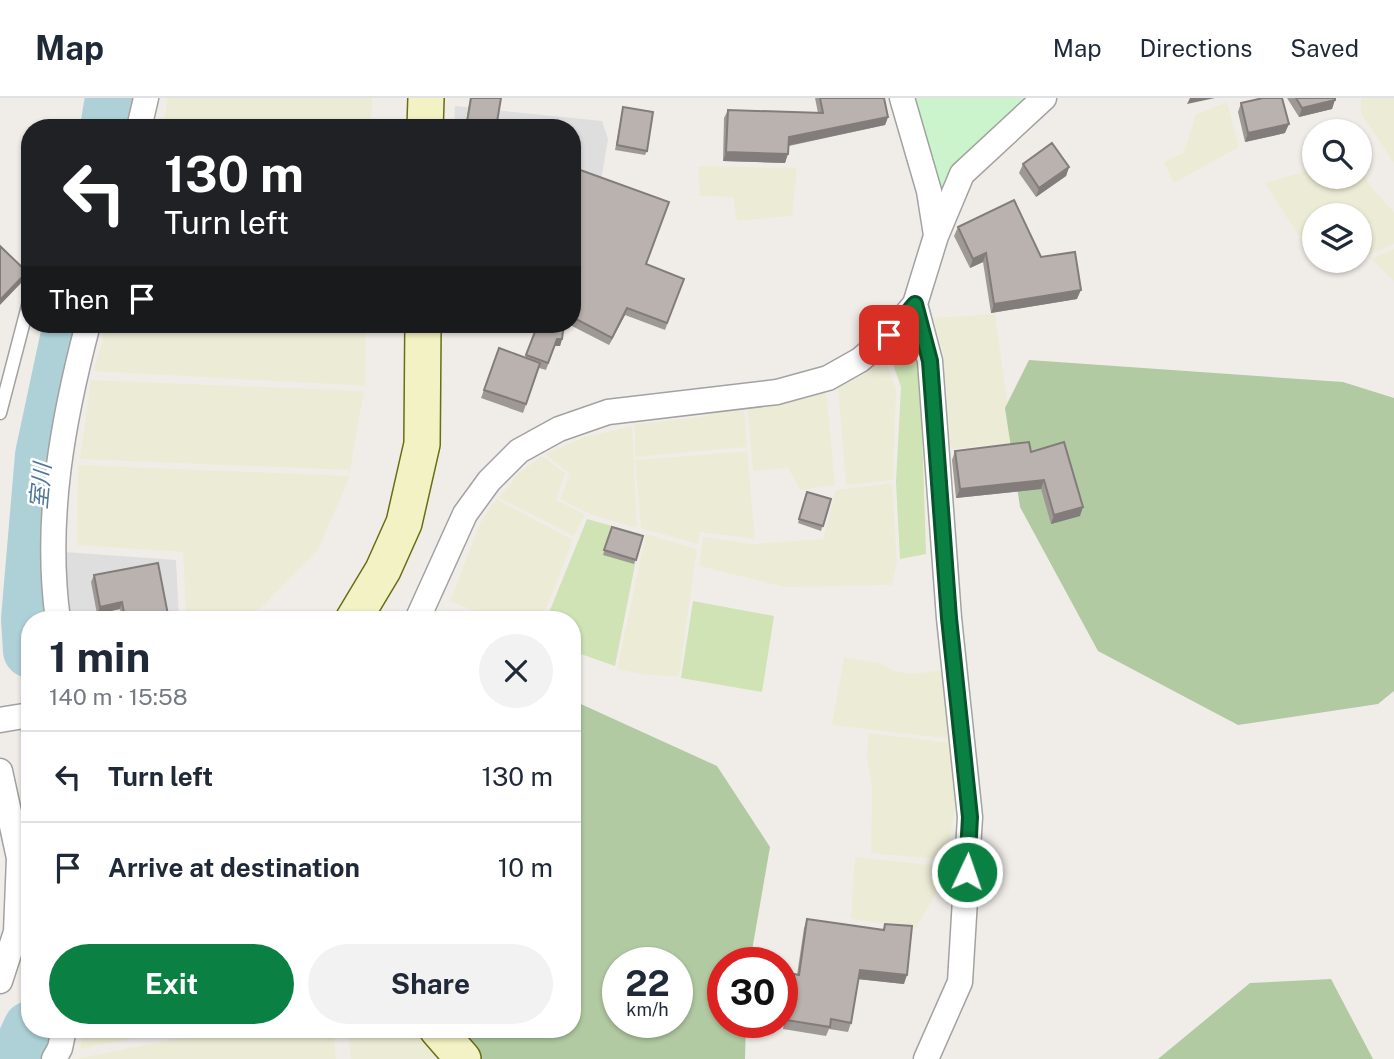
<!DOCTYPE html>
<html lang="en">
<head>
<meta charset="utf-8">
<style>
	body { margin:0; font-family:"Public Sans","Noto Sans JP",sans-serif; background:#f2f2f3; color:#1f2937; height:100vh; display:flex; flex-direction:column; font-size:26px; white-space:nowrap }
	* { box-sizing:border-box; margin:0 }
	p { font-size:23px; color:#747a83 }
	.icon { flex:none; width:38px; height:38px; fill:none; stroke:currentColor; stroke-width:2; stroke-linecap:round; stroke-linejoin:round }
	.map { position:relative; flex:1; overflow:hidden }
	.side { position:absolute; left:21px; top:513px; width:560px; height:427px; display:flex; flex-direction:column; background:#fff; border-radius:28px; box-shadow:0 2px 5px #0004 }
	.side>* { flex:none }
	.banner { position:absolute; left:21px; top:21px; width:560px; height:214px; border-radius:28px; box-shadow:0 2px 5px #0004; background:#202124; color:#fff; overflow:hidden }
	.fabs { position:absolute; left:1302px; top:21px; display:grid; gap:14px }
	.fabs a { display:grid; place-items:center; width:70px; height:70px; border-radius:50%; background:#fff; box-shadow:0 2px 5px #0004; font-size:35px }
	.speed { position:absolute; left:602px; top:849px; display:flex; gap:14px; font-size:35px; font-weight:700; text-align:center }
	.speed>* { display:grid; place-content:center; width:91px; height:91px; border-radius:50%; background:#fff; box-shadow:0 2px 5px #0004; line-height:1 }
	.speed small { font-size:18px; font-weight:400 }
	.speed .limit { border:10px solid #d22; background:#fff; color:#111 }
	.pin { position:absolute; display:grid; place-items:center; width:60px; height:60px; color:#fff; margin:-30px; border-radius:14px; box-shadow:0 4px 10px #0006 }
	.me { position:absolute; width:77px; margin:-38px; rotate:3deg; stroke-linejoin:round; filter:drop-shadow(0 0 5px #0008) }
	.turn { display:flex; align-items:center; gap:24px; height:147px; padding:0 28px; font-size:32px }
	.turn .icon { width:91px; height:91px; stroke-width:2.5 }
	.turn b { display:block; font-size:49px; line-height:60px }
	.then { display:flex; align-items:center; height:66px; padding:0 28px; background:#0003; gap:14px; font-size:26px }
	.round { display:grid; place-items:center; flex:none; width:74px; height:74px; border-radius:37px; background:#f2f2f3 }
	.head { display:flex; align-items:center; justify-content:space-between; height:119px; padding:0 28px }
	h1 { font-size:42px; font-weight:700; line-height:52px }
	.action { display:flex; gap:14px; margin-top:auto; padding:14px 28px }
	.action a { flex:1; height:80px; border-radius:42px; background:#0b8043; color:#fff; font-size:28px; font-weight:700; line-height:80px; text-align:center }
	.action a+a { background:#f2f2f3; color:#1f2937 }
	ul { padding:0; list-style:none }
	li { display:flex; align-items:center; gap:21px; height:91px; padding:0 28px; border-top:2px solid #e0e1e3 }
	li div { flex:1 }
	li b { display:block; font-size:26px }
	li em { font-style:normal }
	header { display:flex; align-items:center; gap:42px; box-sizing:border-box; height:98px; padding:0 35px; background:#fff; border-bottom:2px solid #e0e1e3 }
	header strong { font-size:33px }
	nav { display:flex; gap:38px; margin-inline-start:auto; font-size:24px }
	.map>svg:first-child { display:block }
	.residential { fill:#dfdede }
	.farmland { fill:#ececd6 }
	.grass { fill:#cfe3b5 }
	.forest { fill:#b1caa2; fill-rule:evenodd }
	.park { fill:#ccf4cc }
	.lines { fill:none; stroke-linecap:round; stroke-linejoin:round }
	.river { stroke:#aed1d8; stroke-width:54 }
	.service-casing { stroke:#a2a2a2; stroke-width:15 }
	.minor-casing { stroke:#a2a2a2; stroke-width:27 }
	.secondary-casing { stroke:#696d13; stroke-width:38 }
	.service { stroke:#fff; stroke-width:12 }
	.minor { stroke:#fff; stroke-width:24 }
	.secondary { stroke:#f3f2c4; stroke-width:35 }
	.wall { fill:#9f9996 }
	.shaded-wall { fill:#827d7a }
	.building { fill:#b9b2ae; stroke:#827d7a; stroke-width:2 }
	.route-casing { stroke:#07532c; stroke-width:18 }
	.route { stroke:#0b8043; stroke-width:12 }
	.labels { text-anchor:middle; dominant-baseline:central; stroke-width:5; stroke-linejoin:round; paint-order:stroke }
	.water-label { font-size:23px; font-style:italic; fill:#517897; stroke:#fff }
</style>
</head>
<body>
<header>
<strong>Map</strong>
<nav><a>Map</a><a>Directions</a><a>Saved</a></nav>
</header>
<div class="map">
<svg width="1394" height="961" viewBox="0 0 1394 961">
	<rect width="100%" height="100%" fill="#f0ede9"/>
	<path class="residential" d="M455,8L602,23L608,41L601,82L572,163V30H454Z
		M65,454L176,462L179,521H66Z"/>
	<path class="farmland" d="M168,0H372L371,30H162Z
		M1361,0H1394V65L1361,16Z
		M1227,4L1239,49L1174,85L1164,64L1184,54L1196,16Z
		M698,68L797,70L792,118L737,123L733,99L700,98Z
		M1360,69L1371,89L1394,114V146L1366,158L1360,155V117H1314V141L1298,137L1265,85L1314,71V79H1360Z
		M1394,151V183L1371,161Z
		M995,216L1013,345L951,351L943,254L933,220Z
		M106,226H366L365,288L94,273Z
		M883,255L896,291L893,382L846,387L838,289L864,276Z
		M91,282L364,293L350,372L80,361Z
		M826,292L835,387L800,392L788,370L753,373L747,306Z
		M744,308L747,349L635,359V326L700,319Z
		M632,328L637,430L590,416L560,401L570,376L545,356L584,339Z
		M747,353L755,441L700,434L698,446L641,430L635,362Z
		M542,358L565,375L556,402L585,416L574,438L499,400L517,376Z
		M78,367L350,378L318,452L261,510L242,521L186,522L183,454L77,447Z
		M892,385L897,464L892,487L784,489L699,468L703,439L753,446L823,441L836,392Z
		M496,401L573,442L542,521H495L450,503L480,425Z
		M646,436L697,451L679,578L646,577L617,571Z
		M844,559L880,565L894,573L911,576L942,572L951,641L832,627Z
		M868,635L952,645L956,704L946,762L871,755L872,690L867,659Z
		M855,759L940,768L935,797L916,830L851,821Z
		M84,931H178L80,951Z
		M227,931H333L336,961H75Z
		M348,931H426L448,961H351Z"/>
	<path class="grass" d="M900,238L913,239L920,265L926,456L900,461L896,384L901,289L888,252Z
		M587,421L641,436L615,568L572,553V522H546Z
		M693,503L774,518L762,594L681,580Z"/>
	<path class="forest" d="M1029,262L1343,284L1394,300V593L1378,606L1238,627L1098,553L1020,409L1005,310Z
		M572,602L717,668L770,749L750,864H723V924H746L745,961H438L427,938L421,931H572ZM618,864H677V924H618Z
		M1331,881L1373,961H1158L1250,885Z"/>
	<path class="park" d="M909,0H1030L945,92L937,88Z"/>
	<g class="lines">
		<path class="river" d="M107,30L112,0
			M30,553L28,521L42,357L70,226
			M16,961L30,930"/>
		<g class="service-casing">
			<path id="service" d="M0,315L30,200"/>
		</g>
		<g class="minor-casing">
			<path id="minor" d="M902,0L929,93L936,137
				M139,30L146,0
				M915,206L930,263L949,520L970,719L960,884L926,961
				M58,522C44,422 63,321 88,226
				M417,522L465,416L489,383L519,353L559,331L608,314L777,294L828,280L860,262L889,237L915,206L936,138L962,76L1044,0
				M0,622L30,617
				M0,673L19,760L16,834L0,883
				M54,961L60,950L64,931"/>
		</g>
		<g class="secondary-casing">
			<path id="secondary" d="M425,30L426,0
				M353,522L383,472L404,425L422,346L423,226
				M437,931L463,961"/>
		</g>
		<use href="#service" class="service"/>
		<use href="#minor" class="minor"/>
		<use href="#secondary" class="secondary"/>
	</g>
	<path class="wall" d="M470,0H501L496,30H465Z
		M815,0H884L888,19L885,27L789,48L785,65L723,63L724,20L728,12L818,15Z
		M1287,0H1335L1332,11L1299,19Z
		M1241,5L1285,35L1245,44L1238,14Z
		M623,9L647,53L645,57L615,52Z
		M1023,66L1069,69L1066,78L1036,99L1019,75Z
		M572,69L646,166L684,181L665,232L625,217L609,247L568,226H572Z
		M958,129L1041,159L1077,201L991,215L983,164L970,170L954,138Z
		M562,241L560,248H555L546,272L539,270L523,315L481,300L499,250L525,259L526,257Z
		M955,353L1031,354L1080,418L1051,426L1041,391L956,400L952,362Z
		M807,394L831,401L821,433L798,425Z
		M612,429L643,438L634,466L603,457Z
		M94,477L169,522H122L120,511L97,516L91,484Z
		M807,821L883,832L885,826L904,886L858,881L851,925L848,934L829,931L826,938L783,931L791,885L794,876L797,877L804,830Z"/>
	<path class="shaded-wall" d="M1190,0H1215L1187,6Z
		M1335,2L1332,11L1299,19L1302,10Z
		M888,19L885,27L786,48L789,39Z
		M1289,26L1285,35L1245,44L1248,35Z
		M726,54L788,56L785,65L723,63Z
		M1069,69L1066,78L1036,99L1039,90Z
		M986,155L983,164L970,170L973,161Z
		M27,174L24,182L0,207V202Z
		M1081,192L1077,201L991,215L994,206Z
		M627,210L625,217L609,247L612,240Z
		M557,241H562L560,248H555Z
		M1044,382L1041,391L956,400L960,391Z
		M1083,409L1080,418L1051,426L1054,417Z
		M122,504L120,511L97,516L100,509Z
		M860,872L907,877L904,886L857,881Z"/>
	<path class="building" d="M471,0H501L496,30H466Z
		M820,0H884L888,19L789,39L788,56L726,54L728,12L823,15Z
		M1263,0H1282L1289,26L1248,35L1241,5Z
		M1296,0H1335V2L1302,10Z
		M623,9L653,14L647,53L617,47Z
		M1052,45L1069,69L1039,90L1023,66Z
		M572,69L669,104L646,166L684,181L667,225L627,210L612,240L572,219Z
		M1014,102L1041,159L1075,154L1081,192L994,206L986,155L973,161L958,129Z
		M0,148L27,174L0,202Z
		M538,226H564L562,241H557L548,265L526,257Z
		M499,250L540,265L526,306L484,292Z
		M1029,344L1031,354L1064,344L1083,409L1054,417L1044,382L960,391L955,353Z
		M807,394L831,401L823,428L799,421Z
		M612,429L643,438L636,462L604,452Z
		M158,465L169,522H135V519L125,520L122,504L100,509L94,477Z
		M807,821L884,832L885,826L912,828L907,877L860,872L851,925L831,921L830,929L786,922L794,876L799,877Z"/>
	<g class="lines">
		<g class="route-casing">
			<path id="route" d="M889,237L915,206L930,263L949,520L970,719L967,774"/>
		</g>
		<use href="#route" class="route"/>
	</g>
	<g class="labels">
		<g class="water-label">
			<text transform="translate(40 388) rotate(-85)">室川</text>
		</g>
	</g>
</svg>
<div class="fabs">
<a><svg class="icon" aria-label="search" viewBox="0 0 24 24"><circle cx="10" cy="10" r="6"/><path d="M15 15l6 6"/></svg></a>
<a><svg class="icon" aria-label="layers" viewBox="0 0 24 24"><path d="M12 4l9 5-9 5-9-5zM3 14l9 5 9-5"/></svg></a>
</div>
<div class="speed"><div>22<small>km/h</small></div><div class="limit">30</div></div>
<div class="pin" style="left:889px;top:237px;background:#d93025"><svg class="icon" aria-label="arrive" viewBox="0 0 24 24"><path d="M6 21V4h12l-3 4 3 4H6"/></svg></div>
<svg class="me" style="left:967px;top:774px" viewBox="-20 -20 40 40"><circle r="17" fill="#0b8043" stroke="#fff" stroke-width="3"/><path d="M0-11L8 9 0 5-8 9z" fill="#fff"/></svg>
<div class="banner">
<div class="turn"><svg class="icon" aria-label="left" viewBox="0 0 24 24"><path d="M17 20v-9H6M10 6l-5 5 5 5"/></svg><div><b>130 m</b>Turn left</div></div>
<div class="then">Then<svg class="icon" aria-label="arrive" viewBox="0 0 24 24"><path d="M6 21V4h12l-3 4 3 4H6"/></svg></div>
</div>
<section class="side">
<div class="head"><div><h1>1 min</h1><p>140 m · 15:58</p></div><a class="round"><svg class="icon" aria-label="close" viewBox="0 0 24 24"><path d="M6 6l12 12M18 6L6 18"/></svg></a></div>
<ul>
<li><svg class="icon" aria-label="left" viewBox="0 0 24 24"><path d="M17 20v-9H6M10 6l-5 5 5 5"/></svg><div><b>Turn left</b></div><em>130 m</em></li>
<li><svg class="icon" aria-label="arrive" viewBox="0 0 24 24"><path d="M6 21V4h12l-3 4 3 4H6"/></svg><div><b>Arrive at destination</b></div><em>10 m</em></li>
</ul>
<div class="action"><a>Exit</a><a>Share</a></div>
</section>
</div>
</body>
</html>
